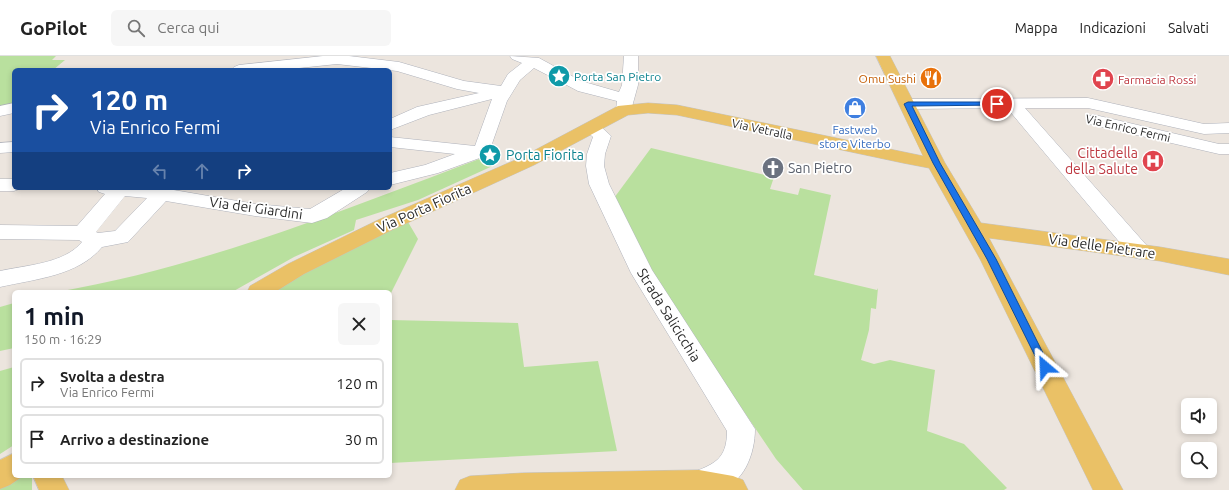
<!DOCTYPE html>
<html lang="it">
<head>
<meta charset="utf-8">
<style>
	body { margin:0; font-family:Ubuntu,sans-serif; background:#f6f6f6; color:#222; height:100vh; display:flex; flex-direction:column; font-size:15px; white-space:nowrap }
	* { box-sizing:border-box; margin:0 }
	p { font-size:13px; color:#767676 }
	.icon { flex:none; width:22px; height:22px; fill:none; stroke:currentColor; stroke-width:2; stroke-linecap:round; stroke-linejoin:round }
	.map { position:relative; flex:1; overflow:hidden }
	.side { position:absolute; left:12px; top:234px; width:380px; height:188px; display:flex; flex-direction:column; background:#fff; border-radius:6px; box-shadow:0 2px 6px #0003 }
	.side>* { flex:none }
	.banner { position:absolute; left:12px; top:12px; width:380px; height:122px; border-radius:6px; box-shadow:0 2px 6px #0003; background:#1a4fa0; color:#fff; overflow:hidden }
	.controls { position:absolute; left:1181px; top:342px; display:grid; gap:8px }
	.controls a { display:grid; place-items:center; width:36px; height:36px; border-radius:6px; background:#fff; box-shadow:0 2px 6px #0003; font-size:20px }
	.pin { position:absolute; display:grid; place-items:center; width:34px; height:34px; color:#fff; margin:-17px; border:2px solid #fff; border-radius:50%; box-shadow:0 1px 4px #0007 }
	.me { position:absolute; width:44px; margin:-22px; rotate:334deg; stroke-linejoin:round; filter:drop-shadow(0 0 3px #0008) }
	.turn { display:flex; align-items:center; gap:14px; height:84px; padding:0 12px; font-size:18px }
	.turn .icon { width:52px; height:52px; stroke-width:2.5 }
	.turn b { display:block; font-size:28px; line-height:34px }
	.lanes { display:flex; align-items:center; height:38px; padding:0 12px; background:#0003; justify-content:center; gap:20px; direction:ltr }
	.lanes .off { opacity:.35 }
	.round { display:grid; place-items:center; flex:none; width:42px; height:42px; border-radius:6px; background:#f6f6f6 }
	.summary { display:flex; align-items:center; justify-content:space-between; height:68px; padding:0 12px }
	h1 { font-size:24px; font-weight:700; line-height:30px; color:#111827 }
	ul { padding:0; list-style:none }
	li { display:flex; align-items:center; gap:12px; height:50px; margin:0 8px 6px; padding:0 4px; border:2px solid #e0e0e0; border-radius:6px }
	li div { flex:1 }
	li b { display:block; font-size:15px }
	li em { font-style:normal }
	header { display:flex; align-items:center; gap:24px; box-sizing:border-box; height:56px; padding:0 20px; background:#fff; border-bottom:1px solid #e0e0e0 }
	header strong { font-size:19px }
	nav { display:flex; gap:22px; margin-inline-start:auto; font-size:14px }
	.search { width:280px; height:36px; background:#f6f6f6; display:flex; align-items:center; gap:10px; box-sizing:border-box; padding:0 14px; border-radius:6px; color:#767676; font-size:15px }
	.map>svg:first-child { display:block }
	.green { fill:#b9e09e }
	.lines { fill:none; stroke-linecap:round; stroke-linejoin:round }
	.minor-casing { stroke:#afb2bb; stroke-width:1 }
	.major-casing { stroke:#c4c4c4; stroke-width:1 }
	.minor { fill:#fff; fill-rule:evenodd }
	.major { fill:#eac166; fill-rule:evenodd }
	.route { fill:#1a73e8; stroke:#114b97 }
	.labels { text-anchor:middle; dominant-baseline:central; stroke-width:3.5; stroke-linejoin:round; paint-order:stroke }
	.far-culture-label { font-size:12px; fill:#0d838f; stroke:#fff; text-anchor:start }
	.far-food-label { font-size:12px; fill:#c56008; stroke:#fff; text-anchor:end }
	.far-health-label { font-size:12px; fill:#be3a42; stroke:#fff; text-anchor:start }
	.far-street-label { font-size:12px; fill:#2b2b2b; stroke:#fff }
	.far-shop-label { font-size:12px; fill:#366cbe; stroke:#fff }
	.health-label { font-size:14px; fill:#be3a42; stroke:#fff; text-anchor:end }
	.culture-label { font-size:14px; fill:#0d838f; stroke:#fff; text-anchor:start }
	.worship-label { font-size:14px; fill:#5b616d; stroke:#fff; text-anchor:start }
	.street-label { font-size:14px; fill:#2b2b2b; stroke:#fff }
</style>
</head>
<body>
<header>
<strong>GoPilot</strong>
<div class="search"><svg class="icon" aria-label="search" viewBox="0 0 24 24"><circle cx="10" cy="10" r="6"/><path d="M15 15l6 6"/></svg>Cerca qui</div>
<nav><a>Mappa</a><a>Indicazioni</a><a>Salvati</a></nav>
</header>
<div class="map">
<svg width="1229" height="434" viewBox="0 0 1229 434">
	<rect width="100%" height="100%" fill="#ece5de"/>
	<path class="green" d="M0,0H56L52,4H65L53,14H14V49L0,52Z
		M651,92L774,121L770,133L798,139L800,132L831,139L814,219L877,234L878,232L876,253L871,252L869,274L861,304L874,308L890,304L935,314L927,375L964,388L1007,432L1004,434H803L776,403L649,215L614,142Z
		M490,99L497,108L418,144L356,164L354,174L294,201L232,236H57C207,210 348,152 490,99Z
		M408,166L418,183L390,239V236H273L301,218Z
		M14,247V292L0,295V251Z
		M390,264L518,267L524,311L598,305L617,395L390,407Z
		M14,311V389L0,398V315Z
		M14,420H32V434H0V429Z"/>
	<g class="lines">
		<g class="minor-casing">
			<path id="minor" d="M323,0H349L399,6L464,25L501,30L508,18L522,7L512,3L510,0L539,2L581,25L619,36L622,29L624,0H638V29L630,58L624,59L618,58L616,54L617,45L578,35L534,12L520,24L507,45L488,99L438,117L390,129V117L425,109L455,98L390,91V81L475,90L492,43L429,59L390,74V63L417,51L479,37L457,33L397,15L337,8L280,14H231L234,11L239,9Z
				M1088,42L1204,68L1229,67V77L1204,78L1088,52H1025L1148,191L1151,196L1148,201L1140,203L1132,201L1007,52L908,53L902,52L900,48L902,44L908,43Z
				M14,47V57L0,60V50Z
				M1095,59L1219,88H1229V98H1219L1089,68L1086,64L1089,60Z
				M592,67L598,68L611,80L605,98L604,110L609,128L652,214L755,373C755,397 744,430 716,434C707,434 697,434 688,434L685,427L689,418C714,408 727,404 727,375L631,217L589,128L586,110L587,98L593,81L583,72L586,68Z
				M14,86V96L0,97V87Z
				M0,123H14V132H22L14,135H0Z
				M96,132H162L255,148L310,153L346,132H370L367,136L327,162L312,167L255,160L166,145L128,186L102,191C78,220 35,223 0,231V215C26,209 64,208 82,186L79,184L0,183V169L77,170L105,138L99,136ZM125,140L147,142L115,175L98,177L96,176Z"/>
		</g>
		<g class="major-casing">
			<path id="major" d="M876,0H890L945,107L981,167L1160,191L1229,203V219L1160,205L989,182L1123,434H1093L980,203L929,112L903,107L677,59L648,57L628,59L534,109L392,174L304,218L275,236H247L250,230L288,208L378,164L522,101L618,50L648,47L677,49L923,100Z
				M14,397V420H23L10,429L0,433V404Z
				M699,414L733,420L743,424L748,434H455L460,424L470,420L522,417Z
				M33,420H62L69,434H39Z"/>
		</g>
		<use href="#minor" class="minor"/>
		<use href="#major" class="major"/>
	</g>
	<path class="route" d="M997,46H1000V49L912,50L940,107L996,203L1050,311L1045,315L1042,314L987,203L933,107L904,48L908,46Z"/>
	<defs>
		<g id="sight-disc" transform="scale(1.15)"><circle r="9.5" fill="#0f9aa8" stroke="#fff"/><path d="M0-6L1.8-2.2L6-1.7L2.9 1.2L3.7 5.4L0 3.3L-3.7 5.4L-2.9 1.2L-6-1.7L-1.8-2.2Z" fill="#fff"/></g>
		<g id="restaurant-disc" transform="scale(1.15)"><circle r="9.5" fill="#e8710a" stroke="#fff"/><path d="M-5-6h1v4h1v-4h1v4h1v-4h1v5L-1.5 .5V6h-2V.5L-5-1ZM5-6V6H3V1.5H1.5Q1.5-4 5-6Z" fill="#fff"/></g>
		<g id="pharmacy-disc" transform="scale(1.15)"><circle r="9.5" fill="#e0444e" stroke="#fff"/><path d="M-2-6h4v4h4v4h-4v4h-4v-4h-4v-4h4Z" fill="#fff"/></g>
		<g id="shop-disc" transform="scale(1.15)"><circle r="9.5" fill="#3f7fe0" stroke="#fff"/><path d="M-5-2.5h2.3a2.7 3.5 0 0 1 5.4 0H5L5.5 6h-11ZM-1.5-2.5h3a1.5 2.3 0 0 0-3 0Z" fill="#fff"/></g>
		<g id="hospital-disc" transform="scale(1.15)"><circle r="9.5" fill="#e0444e" stroke="#fff"/><path d="M-5-5h3v3.5h4V-5h3V5h-3V1.5h-4V5h-3Z" fill="#fff"/></g>
		<g id="church-disc" transform="scale(1.15)"><circle r="9.5" fill="#6b7280" stroke="#fff"/><path d="M-1.2-6h2.4v3.5h3.3v2.4h-3.3V6h-2.4V-.1h-3.3v-2.4h3.3Z" fill="#fff"/></g>
	</defs>
	<g fill-rule="evenodd">
		<use href="#sight-disc" x="559" y="20"/>
		<use href="#restaurant-disc" x="931" y="22"/>
		<use href="#pharmacy-disc" x="1103" y="23"/>
		<use href="#shop-disc" x="855" y="52"/>
		<use href="#sight-disc" x="490" y="99"/>
		<use href="#hospital-disc" x="1153" y="105"/>
		<use href="#church-disc" x="773" y="112"/>
	</g>
	<g class="labels">
		<g class="far-culture-label">
			<text x="574" y="20">Porta San Pietro</text>
		</g>
		<g class="far-food-label">
			<text x="916" y="22">Omu Sushi</text>
		</g>
		<g class="far-health-label">
			<text x="1118" y="23">Farmacia Rossi</text>
		</g>
		<g class="far-street-label">
			<text transform="translate(1128 72) rotate(13)">Via Enrico Fermi</text>
			<text transform="translate(762 73) rotate(12)">Via Vetralla</text>
		</g>
		<g class="far-shop-label">
			<text x="855" y="73">Fastweb<tspan x="855" dy="14">store Viterbo</tspan></text>
		</g>
		<g class="health-label">
			<text x="1138" y="97">Cittadella<tspan x="1138" dy="16">della Salute</tspan></text>
		</g>
		<g class="culture-label">
			<text x="506" y="99">Porta Fiorita</text>
		</g>
		<g class="worship-label">
			<text x="788" y="112">San Pietro</text>
		</g>
		<g class="street-label">
			<text transform="translate(256 152) rotate(8)">Via dei Giardini</text>
			<text transform="translate(424 152) rotate(-24)">Via Porta Fiorita</text>
			<text transform="translate(1102 190) rotate(8)">Via delle Pietrare</text>
			<text transform="translate(669 259) rotate(58)">Strada Salicicchia</text>
		</g>
	</g>
</svg>
<div class="controls">
<a><svg class="icon" aria-label="sound" viewBox="0 0 24 24"><path d="M4 9h4l5-4v14l-5-4H4zM17 9q2 3 0 6"/></svg></a>
<a><svg class="icon" aria-label="search" viewBox="0 0 24 24"><circle cx="10" cy="10" r="6"/><path d="M15 15l6 6"/></svg></a>
</div>
<div class="pin" style="left:997px;top:48px;background:#d93025"><svg class="icon" aria-label="arrive" viewBox="0 0 24 24"><path d="M6 21V4h12l-3 4 3 4H6"/></svg></div>
<svg class="me" style="left:1045px;top:311px" viewBox="-20 -20 40 40"><path d="M0-17L14 15 0 8-14 15z" fill="#1a73e8" stroke="#fff" stroke-width="4"/></svg>
<div class="banner">
<div class="turn"><svg class="icon" aria-label="right" viewBox="0 0 24 24"><path d="M7 20v-9h11M14 6l5 5-5 5"/></svg><div><b>120 m</b>Via Enrico Fermi</div></div>
<div class="lanes"><svg class="icon off" aria-label="left" viewBox="0 0 24 24"><path d="M17 20v-9H6M10 6l-5 5 5 5"/></svg><svg class="icon off" aria-label="ahead" viewBox="0 0 24 24"><path d="M12 20V5M6 11l6-6 6 6"/></svg><svg class="icon" aria-label="right" viewBox="0 0 24 24"><path d="M7 20v-9h11M14 6l5 5-5 5"/></svg></div>
</div>
<section class="side">
<div class="summary"><div><h1>1 min</h1><p>150 m · 16:29</p></div><a class="round"><svg class="icon" aria-label="close" viewBox="0 0 24 24"><path d="M6 6l12 12M18 6L6 18"/></svg></a></div>
<ul>
<li><svg class="icon" aria-label="right" viewBox="0 0 24 24"><path d="M7 20v-9h11M14 6l5 5-5 5"/></svg><div><b>Svolta a destra</b><p>Via Enrico Fermi</p></div><em>120 m</em></li>
<li><svg class="icon" aria-label="arrive" viewBox="0 0 24 24"><path d="M6 21V4h12l-3 4 3 4H6"/></svg><div><b>Arrivo a destinazione</b></div><em>30 m</em></li>
</ul>
</section>
</div>
</body>
</html>
